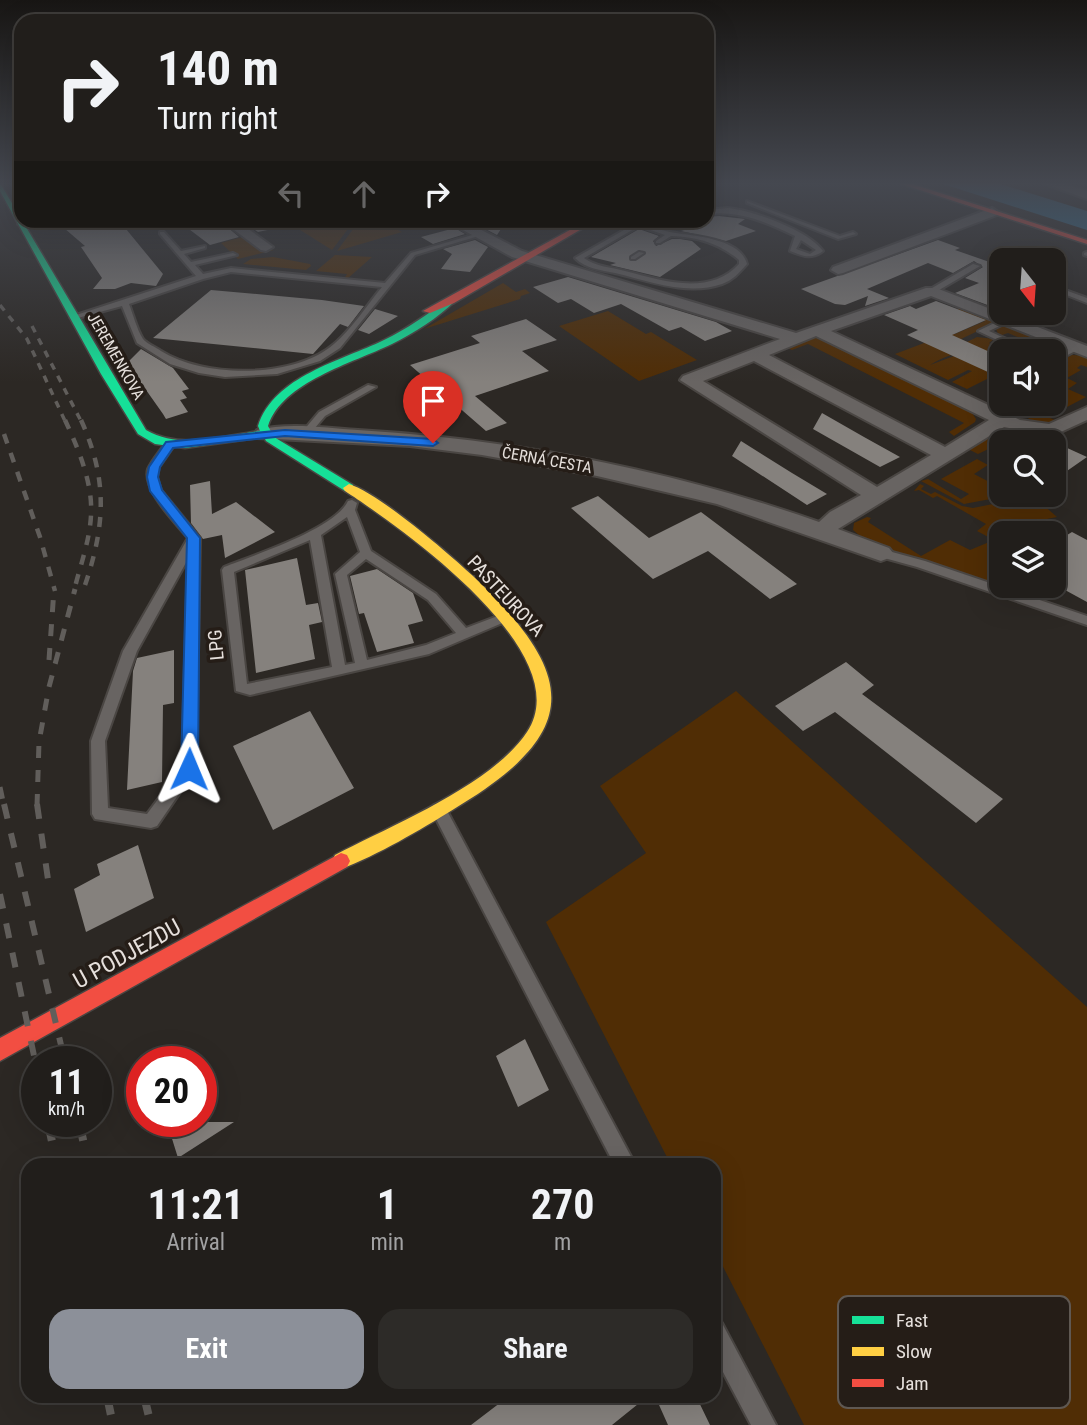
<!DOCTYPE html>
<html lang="en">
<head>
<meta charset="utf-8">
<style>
	body { margin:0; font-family:"Roboto Condensed",sans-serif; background:#2d2b28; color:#f1f3f6; height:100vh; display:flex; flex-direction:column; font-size:26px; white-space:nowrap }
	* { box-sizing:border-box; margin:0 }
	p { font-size:23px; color:#a2a2a3 }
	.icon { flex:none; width:38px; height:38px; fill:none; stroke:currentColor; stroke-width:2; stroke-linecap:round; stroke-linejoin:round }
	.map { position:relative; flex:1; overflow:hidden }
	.panel { position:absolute; left:21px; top:1158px; width:700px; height:245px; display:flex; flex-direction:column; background:#211e1b; border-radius:21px; box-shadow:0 7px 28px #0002,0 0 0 2px #3e3c3a }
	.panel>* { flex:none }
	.top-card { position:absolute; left:14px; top:14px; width:700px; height:214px; border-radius:21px; box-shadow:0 7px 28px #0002,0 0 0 2px #3e3c3a; background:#211e1b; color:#f1f3f6; overflow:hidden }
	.needle { width:46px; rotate:163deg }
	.buttons { position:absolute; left:989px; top:248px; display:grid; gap:14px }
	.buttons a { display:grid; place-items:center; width:77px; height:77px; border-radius:14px; background:#211e1b; box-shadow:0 7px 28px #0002,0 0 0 2px #3e3c3a; font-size:35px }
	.speed { position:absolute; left:21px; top:1046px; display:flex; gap:14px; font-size:35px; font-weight:700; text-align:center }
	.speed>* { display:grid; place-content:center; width:91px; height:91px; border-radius:50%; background:#211e1b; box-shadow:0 7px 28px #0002,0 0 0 2px #3e3c3a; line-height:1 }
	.speed small { font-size:18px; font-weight:400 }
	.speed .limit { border:10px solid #d22; background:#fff; color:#111 }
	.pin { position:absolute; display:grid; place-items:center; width:60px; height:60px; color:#fff; margin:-72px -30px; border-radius:50% 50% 50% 0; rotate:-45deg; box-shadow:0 0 7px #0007 }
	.pin .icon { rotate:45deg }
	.me { position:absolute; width:77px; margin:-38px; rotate:1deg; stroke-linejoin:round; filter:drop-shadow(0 0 5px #0008) }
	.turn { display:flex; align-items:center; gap:24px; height:147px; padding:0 28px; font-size:32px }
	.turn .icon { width:91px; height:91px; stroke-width:2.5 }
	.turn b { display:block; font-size:49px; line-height:60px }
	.lanes { display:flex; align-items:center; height:66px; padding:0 28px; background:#0003; justify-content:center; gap:35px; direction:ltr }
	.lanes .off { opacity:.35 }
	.eta { display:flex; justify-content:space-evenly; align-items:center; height:119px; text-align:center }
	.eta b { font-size:42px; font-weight:700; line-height:49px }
	.action { display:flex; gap:14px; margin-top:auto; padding:14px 28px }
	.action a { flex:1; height:80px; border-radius:21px; background:#8c9099; color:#fff; font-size:28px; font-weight:700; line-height:80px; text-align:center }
	.action a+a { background:#2d2b28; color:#f1f3f6 }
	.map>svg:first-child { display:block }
	.green { fill:#502d05 }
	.water { fill:#2e749c }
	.building { fill:#85817d }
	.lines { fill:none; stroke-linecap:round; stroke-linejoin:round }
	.lane-casing { stroke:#4a4643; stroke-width:4 }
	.street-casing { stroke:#4a4643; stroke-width:4 }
	.fast-casing { stroke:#4a4643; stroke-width:3 }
	.slow-casing { stroke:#4a4643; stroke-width:3 }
	.jam-casing { stroke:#4a4643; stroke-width:3 }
	.lane { fill:#686462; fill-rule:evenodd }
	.street { fill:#686462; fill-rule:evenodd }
	.fast { fill:#16e098; fill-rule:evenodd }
	.slow { fill:#ffcf43; fill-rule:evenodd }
	.jam { fill:#f24e42; fill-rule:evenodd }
	.rail-far4 { stroke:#615e5b; stroke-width:3.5; stroke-dasharray:7 7; stroke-linecap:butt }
	.rail-far3 { stroke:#615e5b; stroke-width:4.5; stroke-dasharray:10 10; stroke-linecap:butt }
	.rail-far2 { stroke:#615e5b; stroke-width:5; stroke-dasharray:12 12; stroke-linecap:butt }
	.rail-far1 { stroke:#615e5b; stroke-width:6; stroke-dasharray:15 15; stroke-linecap:butt }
	.rail { stroke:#615e5b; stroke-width:8; stroke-dasharray:19 19; stroke-linecap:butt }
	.route { fill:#1a73e8; stroke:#114b97; stroke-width:2 }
	.labels { text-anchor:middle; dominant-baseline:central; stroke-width:7; stroke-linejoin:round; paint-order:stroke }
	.far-street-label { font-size:16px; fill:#e6e0dc; stroke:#251d17 }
	.street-label { font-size:19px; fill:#e6e0dc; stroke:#251d17 }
	.near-street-label { font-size:23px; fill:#e6e0dc; stroke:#251d17 }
	.key { fill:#251d17; stroke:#5f5852; stroke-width:2 }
	.key-label { font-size:19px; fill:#e6e0dc }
</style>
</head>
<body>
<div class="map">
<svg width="1087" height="1425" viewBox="0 0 1087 1425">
	<rect width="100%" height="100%" fill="#2c2824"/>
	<path class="green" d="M326,220L354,221L332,250L297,228Z
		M359,221H381L402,232L337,251Z
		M242,237L259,249L274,250L238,259L221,243Z
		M335,255L372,257L347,279H344L347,274L316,271Z
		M273,257L310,264L311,266L306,270L243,264L251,259Z
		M503,283L516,292L525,289L530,293L521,296L520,299L424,329Z
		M964,305L999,321L961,339L967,342L977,337L994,339L989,343L1010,352H1001V355C978,345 949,353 930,365L954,356L999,377L991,381L987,379L967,389L952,382L972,371L968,370L948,380L895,354L932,340L946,330L955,334L985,321L957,309Z
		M608,311L646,334L651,332L697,360L639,381L559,326Z
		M1007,324L1065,348L1066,349L1054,356V352L1008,333L999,336L996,329Z
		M816,337L825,338L970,410L976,419L975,422L954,436L949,432L964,423L808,344L792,350L786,347Z
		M1072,355L1087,356V367L1081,365L1077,368L1081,370L1067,378L1077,383L1068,389L1086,397L1048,417L1059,422L1044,426L999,404H1023L1031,408L1038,404H1054V364Z
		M1004,430L1047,435L1034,443H1001L978,454L968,449L995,432Z
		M977,459L988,465L974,474L1001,488V495H1012L964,504L921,481L928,479L961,499L969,494L941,479Z
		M920,484L924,486L921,489L931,494L935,492L962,506L973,508L1033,496L1057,517L997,529L1002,534L1001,573L996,576L1001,579V586L1004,589L856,539L859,535L853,530L854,523L867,517L871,518L868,522L921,556L950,540L970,550L994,540L977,531L986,524L937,496L933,498L919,490L914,491Z
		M736,691L1087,1007V1425H804L714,1249V1166L671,1165L546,922L646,853L600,786Z"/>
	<path class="water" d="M937,182H994L1087,211V230Z"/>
	<path class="building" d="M719,216L745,219L738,224L756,231L726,241L681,231L707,223V217Z
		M97,220H108L120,230L126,229L163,274L156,286L131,283L115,289H93L102,278L81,247L85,246L64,228Z
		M177,220H219L239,237L210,245Z
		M241,220H276L277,228L258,232Z
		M483,220H491L503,226L497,235L474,223Z
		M455,228L465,234L433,244L421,237Z
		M639,229L659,236L653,241L656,246L672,239H680L692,241L701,249L660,277L610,265L616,263L591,257Z
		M475,240L488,247L470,272L441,269L452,254L443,249Z
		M938,240L960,248L955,250L1001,266V310L955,293L979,283L965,278L983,267L974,261L953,273L928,263L867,289L889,298L865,306L868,296L845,305L835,304L801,289Z
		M568,277L716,322L732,331L705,341L681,327L669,331L621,304L594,313L571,299L558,303L533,287Z
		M211,290L322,300L364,306L348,327L340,324L313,354L153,338Z
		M936,301L986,320L952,335L1001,357V378L907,335L918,330L884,315L910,306L916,309Z
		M375,309L398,316L369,334L358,330Z
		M526,319L557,340L522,351L549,371L475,396L507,423L486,431L410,365L480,343L471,336Z
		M141,349L173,368L189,389L182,391L187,398L180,400L188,412L166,419L163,414L127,363Z
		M822,413L864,437L900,457L880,467L813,429Z
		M741,441L792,473L827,494L807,505L732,456Z
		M1054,442L1087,457L1054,480Z
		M210,481L212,514L236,502L275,532L225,558L222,535L203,539L191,523L190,485Z
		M598,496L649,538L701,512L797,584L770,599L708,551L653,579L571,508Z
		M1072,532L1087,540V602L1054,584V543Z
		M297,558L306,605L318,603L322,622L309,625L315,659L256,673L245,570Z
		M377,569L413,593L423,621L408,625L414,643L377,652L364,613L359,614L350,576Z
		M174,650V703L163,705L162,782L127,790L133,671L137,658Z
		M846,662L874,685L862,694L1003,799L976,823L835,712L803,731L775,706Z
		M310,711L354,788L273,830L233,746Z
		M138,845L154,898L86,932L74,889L100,875L97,864Z
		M525,1039L549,1090L518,1107L496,1056Z
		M180,1122H234L178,1158L169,1129Z
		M509,1396H648L612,1425H471Z
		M655,1396H696L710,1425H668Z"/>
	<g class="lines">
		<g class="lane-casing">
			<path id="lane" d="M747,201L840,236L853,232L856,234L838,239L747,203Z
				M728,208C754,211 808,230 823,251C811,260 803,256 790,251L795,236C766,222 739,210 707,214V210ZM801,240L816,250L810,254L796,249Z
				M29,220H44L21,226L18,224Z
				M120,220L128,223L148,220L127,227Z
				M638,222C648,225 659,230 670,232C690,236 740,237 747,264C739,273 733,280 722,284C687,296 649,281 615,273C601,270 586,269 575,258ZM639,226L665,235L656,241V243H660L671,236C697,237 719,243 739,260V264C710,296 663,281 625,271C611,267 596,267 584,258Z
				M160,232H164L181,251L205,246V248L184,254L191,262L233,253L237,255L195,265L203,274L231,268L385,283L411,253L479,233L482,235L415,255L340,348L320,361L277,374L225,377L199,373L170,364L137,343L122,306L74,319L70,317L196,276L160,234ZM231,272L382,287C367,305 352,329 334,344C294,379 204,378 161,351C156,347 147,344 143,339C137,330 133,314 129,304L203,279Z
				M639,252L644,253L635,259H631V257Z
				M1087,252V256L1084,255V253Z
				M973,264L980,266L934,293L927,291Z
				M1054,286L1087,298V303L1054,290Z
				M1003,319L1010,321L989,331L1035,352H1023L978,331Z
				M1074,346L1081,348L1054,362V357Z
				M368,385L376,387L325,416L309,435H303V431L319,412Z
				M170,441L175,444L159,467L157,477L161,490L200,538L196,769L157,826L151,828L95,819L92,814L91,741L123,651L188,538C176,523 142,490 148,469C152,460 161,450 166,442ZM188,559L182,767L147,814L108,808L105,741L137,651Z
				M352,500L357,503L355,510L371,551L436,594L466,628L503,614L509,618L507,621L429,654L250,695L236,691L222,570L224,567C254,555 335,529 348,501ZM347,517L360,552L335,574L355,663L345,665L321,535ZM310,540L332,667L247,684L234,572ZM366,559L428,600L456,633L426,645L367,660L347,575Z
				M881,549L925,561L1087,616V625L917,567L877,556V550Z
				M439,803L444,805L636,1166H615L434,815L431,810L434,805Z
				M714,1319L722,1323L776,1425H751L714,1355Z"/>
		</g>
		<g class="street-casing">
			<path id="street" d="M1040,182H1059L1087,191V199Z
				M992,208L998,212L997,215L843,273L838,274L831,270L833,267Z
				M221,220H236L273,247L266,251L261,250Z
				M445,220H462L522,251L796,333L926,288H936L1087,346V357L931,296L831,331L1020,420L1049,424L1087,407V420L1052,436L1004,427L838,529L889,548L893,553L889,558L881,561L717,504L597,476L482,455L410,446L257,438L254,434L257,430C288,422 327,428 358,430C513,439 672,470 819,522L830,512L861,495L680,380L683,376L780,339L512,257ZM816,336L989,420L945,447L769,355ZM754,361L931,455L877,487L703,381Z"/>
		</g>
		<g class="fast-casing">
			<path id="fast" d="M0,183L146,430C181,450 222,436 260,431L258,426C274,376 341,361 384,340C407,329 428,314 448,299L455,301C438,318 414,333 392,344C353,363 282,382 268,426L274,437L353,485V491H345L266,441L264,437L185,448L155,444L138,434L101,374L0,191Z"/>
		</g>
		<g class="slow-casing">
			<path id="slow" d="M349,484C380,494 448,553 473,576C578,676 583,732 454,809C420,830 378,855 341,869L335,867L332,861L335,855C390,826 492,785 527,732C580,653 400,527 345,491L343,488Z"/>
		</g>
		<g class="jam-casing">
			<path id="jam" d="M895,182H906L1087,240V244Z
				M588,220H597L454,303L430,313L423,311Z
				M341,853L347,855L350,861L347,867L0,1061V1038Z"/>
		</g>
		<use href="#lane" class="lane"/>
		<use href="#street" class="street"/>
		<use href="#fast" class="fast"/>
		<use href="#slow" class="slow"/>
		<use href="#jam" class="jam"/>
		<path class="rail-far4" d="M0,305L27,339L65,421
			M32,326L81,421"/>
		<path class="rail-far3" d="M65,420C78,448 93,483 91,515C90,540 80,566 74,591
			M81,420C109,482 105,528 83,591
			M4,434L40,537L55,591"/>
		<path class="rail-far2" d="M49,660L54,589
			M0,787L4,806
			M37,806L39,742L49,687L75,589"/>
		<path class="rail-far1" d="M4,804L65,1062
			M37,804L50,893
			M0,894L37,1070"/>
		<path class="rail" d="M48,1122L57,1166
			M79,1122L89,1166
			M107,1396L113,1425
			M144,1396L151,1425"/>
	</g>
	<linearGradient id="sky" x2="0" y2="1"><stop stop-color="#181614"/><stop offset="0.48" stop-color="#454850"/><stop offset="1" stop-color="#454850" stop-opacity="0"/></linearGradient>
	<rect width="1087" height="382" fill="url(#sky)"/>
	<path class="route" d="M285,430L433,439L438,443L433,446L285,436L173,448L160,467L158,477L162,490L200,538L198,769L195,774H183L181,769L187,538L150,491L147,477L149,467L166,442Z"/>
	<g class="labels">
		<g class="far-street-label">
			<text transform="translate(116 356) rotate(60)">JEREMENKOVA</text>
			<text transform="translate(547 460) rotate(10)">ČERNÁ CESTA</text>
		</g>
		<g class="street-label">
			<text transform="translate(506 596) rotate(47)">PASTEUROVA</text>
			<text transform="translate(216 645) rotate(-95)">LPG</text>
		</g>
		<g class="near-street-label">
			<text transform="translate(127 954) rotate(-29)">U PODJEZDU</text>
		</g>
	</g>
	<rect x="838" y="1296" width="232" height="112" rx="10" class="key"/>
	<rect x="852" y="1316" width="32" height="8" fill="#16e098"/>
	<rect x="852" y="1347" width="32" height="9" fill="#ffcf43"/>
	<rect x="852" y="1379" width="32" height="8" fill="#f24e42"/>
	<g class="key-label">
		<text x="896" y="1327">Fast</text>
		<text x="896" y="1358">Slow</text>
		<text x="896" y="1390">Jam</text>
	</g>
</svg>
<div class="buttons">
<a><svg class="needle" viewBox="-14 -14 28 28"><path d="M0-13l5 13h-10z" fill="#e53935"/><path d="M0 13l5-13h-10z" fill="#a2a2a3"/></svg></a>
<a><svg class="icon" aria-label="sound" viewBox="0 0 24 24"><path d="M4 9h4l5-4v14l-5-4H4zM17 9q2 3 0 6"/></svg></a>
<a><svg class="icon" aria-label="search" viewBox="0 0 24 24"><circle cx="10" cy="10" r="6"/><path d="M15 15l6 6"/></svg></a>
<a><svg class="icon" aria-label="layers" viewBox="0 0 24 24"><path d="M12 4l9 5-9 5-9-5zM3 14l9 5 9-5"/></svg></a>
</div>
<div class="speed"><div>11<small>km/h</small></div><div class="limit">20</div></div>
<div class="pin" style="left:433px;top:443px;background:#d93025"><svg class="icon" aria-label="arrive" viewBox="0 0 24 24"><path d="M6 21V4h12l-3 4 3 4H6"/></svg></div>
<svg class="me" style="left:189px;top:769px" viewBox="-20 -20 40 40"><path d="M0-17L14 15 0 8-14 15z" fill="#1a73e8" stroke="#fff" stroke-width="4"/></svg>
<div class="top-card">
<div class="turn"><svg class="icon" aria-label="right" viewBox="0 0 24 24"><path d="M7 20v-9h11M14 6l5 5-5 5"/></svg><div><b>140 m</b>Turn right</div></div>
<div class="lanes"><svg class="icon off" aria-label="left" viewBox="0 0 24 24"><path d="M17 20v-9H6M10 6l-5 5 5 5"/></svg><svg class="icon off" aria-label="ahead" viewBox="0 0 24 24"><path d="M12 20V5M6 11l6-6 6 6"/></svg><svg class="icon" aria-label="right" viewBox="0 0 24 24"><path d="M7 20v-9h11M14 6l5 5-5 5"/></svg></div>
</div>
<section class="panel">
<div class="eta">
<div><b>11:21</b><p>Arrival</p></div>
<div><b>1</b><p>min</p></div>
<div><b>270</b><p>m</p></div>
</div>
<div class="action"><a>Exit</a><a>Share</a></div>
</section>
</div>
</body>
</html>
